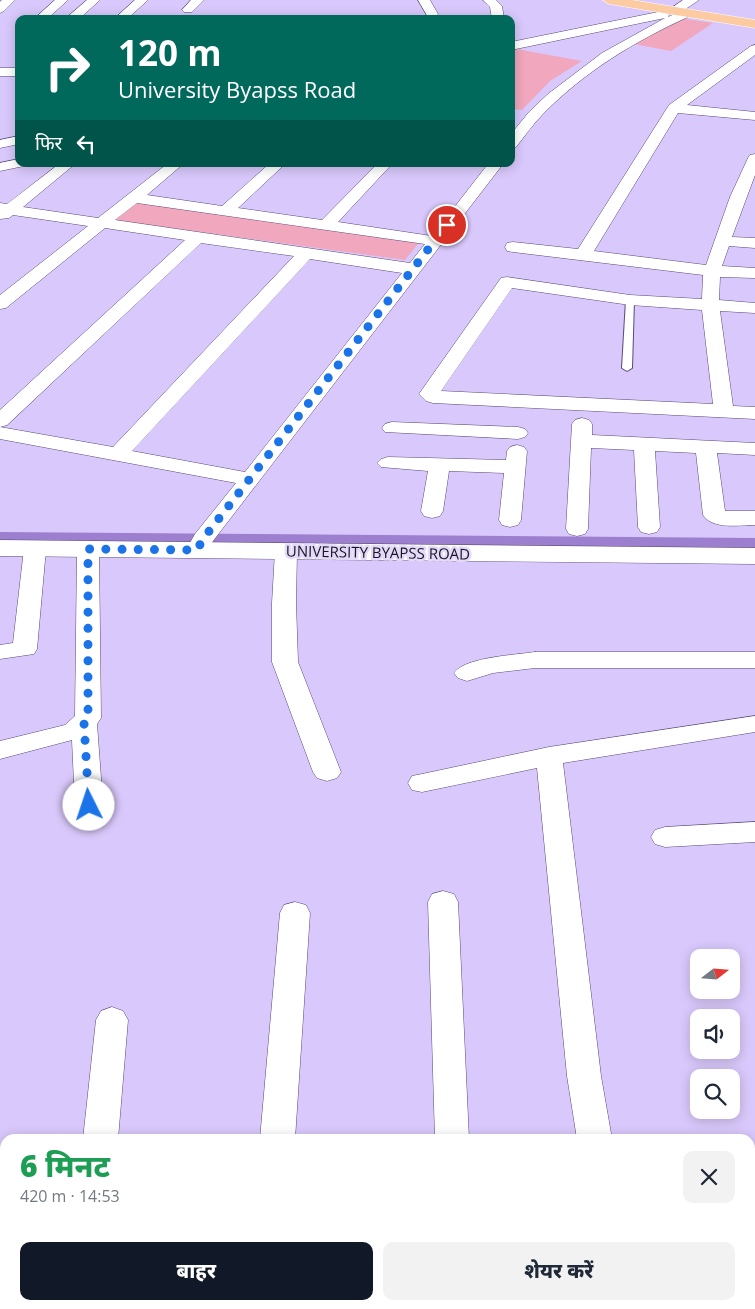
<!DOCTYPE html>
<html lang="hi">
<head>
<meta charset="utf-8">
<style>
	body { margin:0; font-family:"Open Sans","Noto Sans Devanagari",sans-serif; background:#f2f2f3; color:#1f2937; height:100vh; display:flex; flex-direction:column; font-size:19px; white-space:nowrap }
	* { box-sizing:border-box; margin:0 }
	p { font-size:16px; color:#747a83 }
	.icon { flex:none; width:28px; height:28px; fill:none; stroke:currentColor; stroke-width:2; stroke-linecap:round; stroke-linejoin:round }
	.map { position:relative; flex:1; overflow:hidden }
	.details { position:absolute; left:0px; top:1134px; width:755px; height:176px; display:flex; flex-direction:column; background:#fff; border-radius:15px 15px 0 0; box-shadow:0 2px 12px #0003 }
	.details>* { flex:none }
	.guide { position:absolute; left:15px; top:15px; width:500px; height:152px; border-radius:10px; box-shadow:0 2px 12px #0003; background:#00695c; color:#fff; overflow:hidden }
	.needle { width:32px; rotate:73deg }
	.controls { position:absolute; left:690px; top:949px; display:grid; gap:10px }
	.controls a { display:grid; place-items:center; width:50px; height:50px; border-radius:10px; background:#fff; box-shadow:0 2px 12px #0003; font-size:25px }
	.pin { position:absolute; display:grid; place-items:center; width:42px; height:42px; color:#fff; margin:-21px; border:2px solid #fff; border-radius:50%; box-shadow:0 1px 5px #0007 }
	.me { position:absolute; width:55px; margin:-28px; rotate:356deg; stroke-linejoin:round; filter:drop-shadow(0 0 4px #0008) }
	.turn { display:flex; align-items:center; gap:18px; height:105px; padding:0 20px; font-size:22px }
	.turn .icon { width:65px; height:65px; stroke-width:2.5 }
	.turn b { display:block; font-size:35px; line-height:42px }
	.then { display:flex; align-items:center; height:48px; padding:0 20px; background:#0003; gap:10px; font-size:19px }
	.round { display:grid; place-items:center; flex:none; width:52px; height:52px; border-radius:10px; background:#f2f2f3 }
	.overview { display:flex; align-items:center; justify-content:space-between; height:85px; padding:0 20px }
	h1 { font-size:30px; font-weight:800; line-height:38px; color:#1e9e55 }
	.cta { display:flex; gap:10px; margin-top:auto; padding:10px 20px }
	.cta a { flex:1; height:58px; border-radius:10px; background:#111827; color:#fff; font-size:20px; font-weight:800; line-height:58px; text-align:center }
	.cta a+a { background:#f2f2f3; color:#1f2937 }
	.map>svg:first-child { display:block }
	.green { fill:#f1a7bd }
	.lines { fill:none; stroke-linecap:round; stroke-linejoin:round }
	.canal { fill:#9d7fd0; fill-rule:evenodd }
	.lane-casing { stroke:#594974; stroke-width:2 }
	.street-casing { stroke:#594974; stroke-width:1 }
	.secondary-casing { stroke:#594974; stroke-width:1 }
	.primary-casing { stroke:#fff; stroke-width:1 }
	.lane { fill:#fff; fill-rule:evenodd }
	.street { fill:#fff; fill-rule:evenodd }
	.secondary { fill:#fff; fill-rule:evenodd }
	.primary { fill:#fccba1; fill-rule:evenodd }
	.route { stroke:#1a73e8; stroke-width:9; stroke-dasharray:0 16.2 }
	.labels { text-anchor:middle; dominant-baseline:central; stroke-width:5; stroke-linejoin:round; paint-order:stroke }
	.street-label { font-size:15px; fill:#1b1426; stroke:#e3daf8 }
</style>
</head>
<body>
<div class="map">
<svg width="755" height="1309" viewBox="0 0 755 1309">
	<rect width="100%" height="100%" fill="#d9c8fb"/>
	<path class="green" d="M679,18L713,23L671,51L634,44Z
		M511,48L582,61L550,81L522,110L511,109Z
		M135,202L421,240L405,260L113,220Z"/>
	<g class="lines">
		<path class="canal" d="M0,532L755,538V552L0,546Z"/>
		<g class="lane-casing">
			<path id="lane" d="M630,297L634,300L632,368L627,371L622,368L626,300Z"/>
		</g>
		<g class="street-casing">
			<path id="street" d="M2,0H15L4,11L0,13V2Z
				M55,0H68L47,19H34Z
				M87,0H100L79,19H65Z
				M135,0H148L127,19H114Z
				M191,0H204L192,12H184L182,10Z
				M418,0H430L438,14L436,17H428Z
				M483,0H496L502,6L504,19H492L490,7Z
				M684,10L688,11L690,14L688,17C635,41 584,72 543,114C533,124 525,136 516,147L511,148V134L529,112L548,94L602,53L665,18L511,50V42L663,11L667,12L669,15L668,17Z
				M755,45V55L687,105L755,112V120L678,113L594,251L706,265L730,197L748,158L750,155L755,154V175L732,237L755,238V248L729,246L722,266L755,268V278L720,277L719,300L755,303V313L720,311L733,406L755,407V419L433,403L426,401L419,394L501,278L507,277L630,295L702,299L703,275L513,252L507,251L505,247L507,243L513,242L578,249L669,105L751,46ZM512,288L630,305L702,310L713,404L441,391Z
				M0,68H19V76H0Z
				M19,136V144L0,148V140Z
				M19,159V164H26L24,166L0,171V163Z
				M59,164H75L23,207L98,218L167,164H183L147,195L222,206L269,164H285L238,208L322,220L377,164H392L338,222L432,236L488,164H503L213,541L205,555L197,557L189,555L186,550L195,534L236,483L0,439V410L185,240L105,228L6,308L0,309V295L88,226L13,215L9,218L0,219V203L7,204ZM137,203L425,244L410,263L115,220ZM201,243L294,256L113,447L0,427L7,425ZM310,259L402,273L245,472L132,451Z
				M582,418L589,420L592,424V435L755,443V455L717,453L725,511H755V525C739,525 713,530 703,515L696,453L655,451L660,527L657,532L649,534L641,532L638,527L634,450L591,448L588,529L585,534L577,536L569,534L566,529L572,424L575,420Z
				M392,422L518,427L525,429L528,433L525,437L518,439L385,432L382,428L385,424Z
				M517,445L524,447L527,451L521,520L518,525L510,527L502,525L499,520L504,473L449,471L443,511L440,516L432,518L424,516L421,511L428,471L381,467L377,463L381,459L388,457L506,460L507,451L510,447Z
				M35,542L43,544L46,549L37,649L34,654L0,659V645L13,643L24,549L27,544Z
				M88,542L96,544L99,549L101,718L97,724L103,805L99,812L89,815L79,812L75,805L72,740L0,759V741L65,725L75,716L77,549L80,544Z
				M286,544L294,546L297,551L296,603L298,662L341,772L337,778L327,781L317,778L313,772L272,662V603L275,551L278,546Z
				M535,652H755V668H535L493,673L467,681L458,678L454,673C465,657 516,655 535,652Z
				M755,716V732L563,763L601,1076L612,1139H577L567,1076L537,768L422,792L412,790L408,783L412,776L422,774L549,747Z
				M755,822V842L665,847L655,844L651,837L655,830L665,827Z
				M443,891L454,894L458,902L469,1139H435L428,902L432,894Z
				M295,902L306,905L310,913L295,1139H260L280,913L284,905Z
				M112,1007L123,1011L128,1020L118,1139H83L96,1020L101,1011Z
				M89,1305H127V1309H89Z
				M375,1305H413L412,1309H374Z
				M606,1305H644L645,1309H607Z"/>
		</g>
		<g class="secondary-casing">
			<path id="secondary" d="M683,0H699L684,10H674L673,7Z
				M0,540L755,548V564L0,556Z"/>
		</g>
		<g class="primary-casing">
			<path id="primary" d="M603,0H632L755,20V28L609,4Z"/>
		</g>
		<use href="#lane" class="lane"/>
		<use href="#street" class="street"/>
		<use href="#secondary" class="secondary"/>
		<use href="#primary" class="primary"/>
	</g>
	<g class="lines">
		<path class="route" d="M89,805L84,723L88,718V549L197,550L203,539L447,225"/>
	</g>
	<g class="labels">
		<g class="street-label">
			<text transform="translate(378 552) rotate(1)">UNIVERSITY BYAPSS ROAD</text>
		</g>
	</g>
</svg>
<div class="controls">
<a><svg class="needle" viewBox="-14 -14 28 28"><path d="M0-13l5 13h-10z" fill="#e53935"/><path d="M0 13l5-13h-10z" fill="#747a83"/></svg></a>
<a><svg class="icon" aria-label="sound" viewBox="0 0 24 24"><path d="M4 9h4l5-4v14l-5-4H4zM17 9q2 3 0 6"/></svg></a>
<a><svg class="icon" aria-label="search" viewBox="0 0 24 24"><circle cx="10" cy="10" r="6"/><path d="M15 15l6 6"/></svg></a>
</div>
<div class="pin" style="left:447px;top:225px;background:#d93025"><svg class="icon" aria-label="arrive" viewBox="0 0 24 24"><path d="M6 21V4h12l-3 4 3 4H6"/></svg></div>
<svg class="me" style="left:89px;top:805px" viewBox="-20 -20 40 40"><circle r="19" fill="#fff"/><path d="M0-13L10 11 0 6-10 11z" fill="#1a73e8"/></svg>
<div class="guide">
<div class="turn"><svg class="icon" aria-label="right" viewBox="0 0 24 24"><path d="M7 20v-9h11M14 6l5 5-5 5"/></svg><div><b>120 m</b>University Byapss Road</div></div>
<div class="then">फिर<svg class="icon" aria-label="left" viewBox="0 0 24 24"><path d="M17 20v-9H6M10 6l-5 5 5 5"/></svg></div>
</div>
<section class="details">
<div class="overview"><div><h1>6 मिनट</h1><p>420 m · 14:53</p></div><a class="round"><svg class="icon" aria-label="close" viewBox="0 0 24 24"><path d="M6 6l12 12M18 6L6 18"/></svg></a></div>
<div class="cta"><a>बाहर</a><a>शेयर करें</a></div>
</section>
</div>
</body>
</html>
